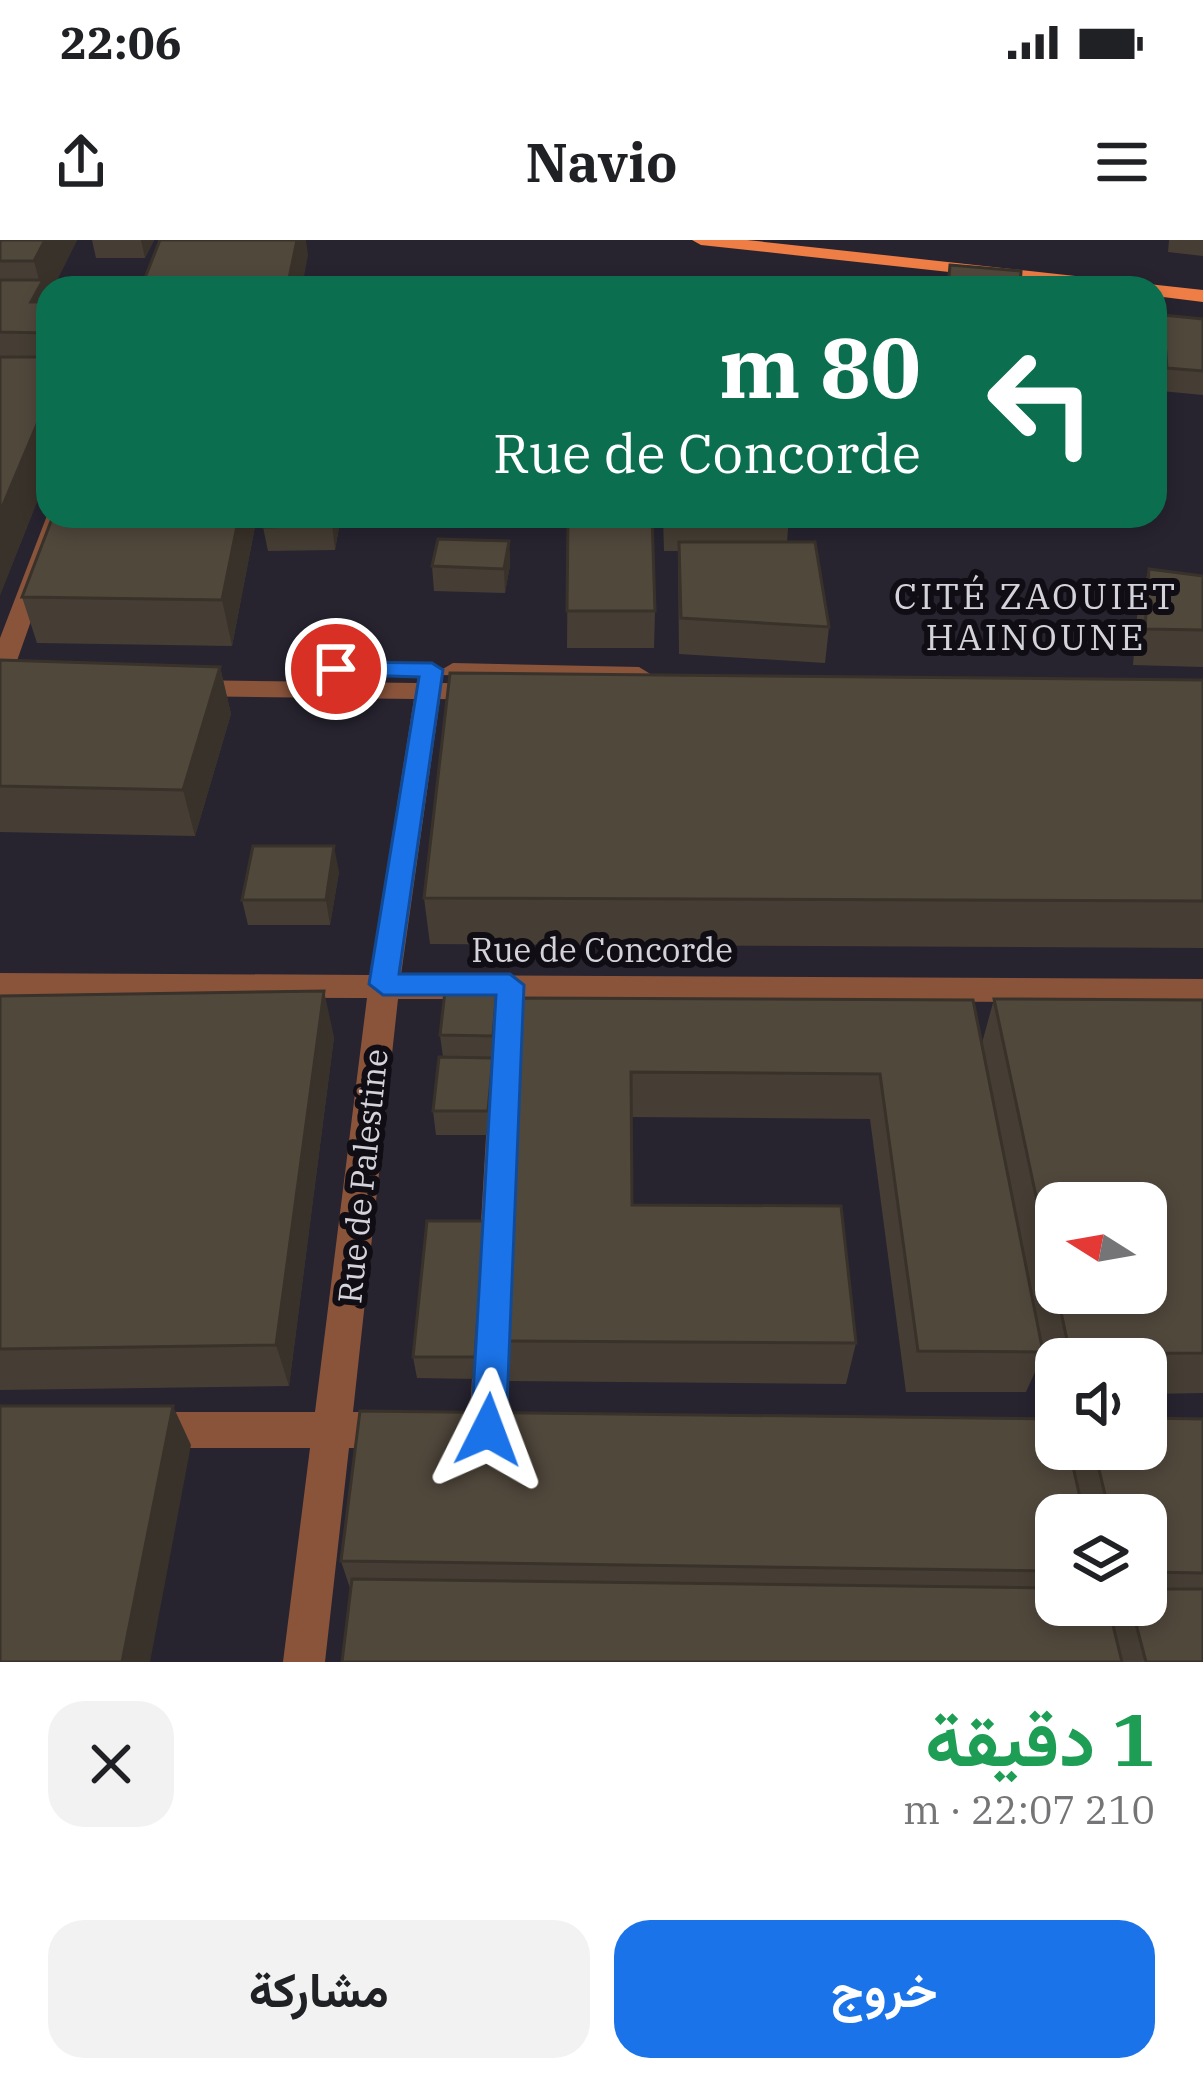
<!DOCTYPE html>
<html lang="ar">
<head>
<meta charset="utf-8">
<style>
	body { margin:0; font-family:"IBM Plex Serif",Vazirmatn,serif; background:#f2f2f2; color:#202124; direction:rtl; height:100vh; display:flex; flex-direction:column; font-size:45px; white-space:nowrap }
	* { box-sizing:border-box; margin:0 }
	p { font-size:39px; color:#757577 }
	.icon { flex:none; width:66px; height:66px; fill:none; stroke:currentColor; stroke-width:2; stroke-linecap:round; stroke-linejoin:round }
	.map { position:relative; height:1422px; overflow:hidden; direction:ltr }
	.side { display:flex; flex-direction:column; background:#fff; flex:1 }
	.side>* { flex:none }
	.hud { position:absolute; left:36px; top:36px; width:1131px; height:252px; border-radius:36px; box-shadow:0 6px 18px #0003; direction:rtl; background:#0b6e4f; color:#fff; overflow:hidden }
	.needle { width:78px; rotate:281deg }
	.controls { position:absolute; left:1035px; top:942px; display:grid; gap:24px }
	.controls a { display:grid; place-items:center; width:132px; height:132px; border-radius:24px; background:#fff; box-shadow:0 6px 18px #0003; font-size:60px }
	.pin { position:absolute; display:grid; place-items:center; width:102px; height:102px; color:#fff; margin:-51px; border:6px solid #fff; border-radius:50%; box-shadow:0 3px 12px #0007 }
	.me { position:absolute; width:132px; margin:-66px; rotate:3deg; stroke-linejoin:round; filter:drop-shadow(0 0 9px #0008) }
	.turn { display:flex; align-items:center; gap:42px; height:252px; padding:0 48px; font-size:54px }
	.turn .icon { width:156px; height:156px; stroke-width:2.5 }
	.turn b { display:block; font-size:84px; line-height:102px }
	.round { display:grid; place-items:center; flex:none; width:126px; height:126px; border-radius:36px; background:#f2f2f2 }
	.overview { display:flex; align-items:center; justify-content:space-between; height:204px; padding:0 48px }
	h1 { font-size:72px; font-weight:700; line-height:90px; color:#1e9e55 }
	.button { display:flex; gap:24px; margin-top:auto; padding:24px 48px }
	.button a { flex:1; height:138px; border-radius:36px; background:#1a73e8; color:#fff; font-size:48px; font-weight:700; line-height:138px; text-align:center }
	.button a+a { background:#f2f2f2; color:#202124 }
	.status { display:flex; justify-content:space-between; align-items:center; height:84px; padding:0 60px; background:#fff; direction:ltr }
	.status svg { height:33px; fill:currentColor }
	header { display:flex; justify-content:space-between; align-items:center; height:156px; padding:0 48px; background:#fff; font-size:54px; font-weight:700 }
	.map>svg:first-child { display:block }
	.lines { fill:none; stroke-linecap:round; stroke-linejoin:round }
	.minor { fill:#8a543b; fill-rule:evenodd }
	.major { fill:#ee7e46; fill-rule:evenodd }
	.wall { fill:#463e34; fill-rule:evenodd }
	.shaded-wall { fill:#39322a }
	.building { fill:#51483c; stroke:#39322a; stroke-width:3 }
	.route { fill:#1a73e8; stroke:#114b97; stroke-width:3 }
	.labels { text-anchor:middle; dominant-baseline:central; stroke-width:12; stroke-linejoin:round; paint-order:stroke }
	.street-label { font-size:33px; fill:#d4d3db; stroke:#100e14 }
	.neighbourhood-label { font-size:36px; letter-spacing:3px; fill:#d4d3db; stroke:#100e14 }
</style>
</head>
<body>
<div class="status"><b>22:06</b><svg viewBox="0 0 49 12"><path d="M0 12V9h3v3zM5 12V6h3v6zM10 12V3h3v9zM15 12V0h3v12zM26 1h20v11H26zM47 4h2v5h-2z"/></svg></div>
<header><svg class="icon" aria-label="menu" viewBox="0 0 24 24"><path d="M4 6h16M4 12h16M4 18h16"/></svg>Navio<svg class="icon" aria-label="share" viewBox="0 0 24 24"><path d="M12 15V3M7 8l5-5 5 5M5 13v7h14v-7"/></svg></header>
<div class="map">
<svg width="1203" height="1422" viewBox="0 0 1203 1422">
	<rect width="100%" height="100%" fill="#272430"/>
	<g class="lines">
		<path class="minor" d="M48,273L68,276L13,432L0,440V398Z
			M453,423L639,427L652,435L639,443L443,435L442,443L486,444L499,452L486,460L440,459L401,735L1203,739V763L525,759L507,1190L502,1203L488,1208L474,1203L469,1190L494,759H398L353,1172H396L410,1177L415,1190L410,1203L396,1208H349L325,1422H283L310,1208H144L130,1203L125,1190L130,1177L144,1172H315L367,758L0,757V733L370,735L414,459L186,456L173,448L186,440L417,443L422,428L441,430Z"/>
		<path class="major" d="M692,0H747L1203,50V62L1155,56V48H1097L701,5Z"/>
	</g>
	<path class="wall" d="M0,0H77L53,48H48V234L0,355Z
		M92,0H154L145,18H96Z
		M1169,0H1203V16L1168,12Z
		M1163,75L1203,79V155L1161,151L1157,98Z
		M257,276L232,406L37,403L22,357Z
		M265,276H341L335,310L268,311L263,287Z
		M447,276H507L506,278Z
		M516,276H652L655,371L654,408H567L568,284L516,281Z
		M663,276H789L787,302L829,387L825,423L679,414L678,311H664Z
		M886,276H961L960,281Z
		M509,301L510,325L505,353L434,351L432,326Z
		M1149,329L1203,336V427L1133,425L1138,365Z
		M0,420L220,427L231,474L195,596L0,592Z
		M1203,440V708L430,704L424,658Z
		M339,632L330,685H248L242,660Z
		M0,756L334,797L289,1146L0,1150Z
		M521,758L982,803L994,759L1203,760V1153L1146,1154V1119H1056V1154H1051L1043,1114L1026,1152H906L870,879L631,877L632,965L856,1103L846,1144L505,1141L501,1101Z
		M499,776L495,820H493L495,842L490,895H436L433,871L443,817L440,795Z
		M485,981L487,1004L478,1139L417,1138L413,1117Z
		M1203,1179V1422H342L351,1351L341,1321L1056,1209H1146ZM1056,1275H1146V1365H1056Z"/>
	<path class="shaded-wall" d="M45,0H77L53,48H48V80L41,95L31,62L40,44L34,21Z
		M141,0H154L145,18Z
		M297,0H306L308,15L302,48H287Z
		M48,158V234L0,355V272Z
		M239,276H257L232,406L222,360Z
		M333,276H341L335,310L332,285Z
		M509,301L510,325L505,353L504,329Z
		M220,427L231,474L195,596L183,550Z
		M334,606L339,632L330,685L326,660Z
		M324,751L334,797L289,1146L276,1105Z
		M497,751L499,776L495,820L493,796Z
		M493,818L495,842L490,895L488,871Z
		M485,981L487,1004L478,1139L475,1117Z
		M173,1166L191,1205L150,1422H122Z"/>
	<path class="building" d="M0,0H45L34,21H0Z
		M160,0H297L287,48H141Z
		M950,25L1021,31L1020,48H948Z
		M0,40H43L31,62H48V93L0,92Z
		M1025,43L1083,48H1025Z
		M1163,75L1203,79V131L1167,128Z
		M0,117H48V158L0,272Z
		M53,276H239L222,360L22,357Z
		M265,276H333L332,285L263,287Z
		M568,276H652L655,371H567Z
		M438,299L509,301L504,329L432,326Z
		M679,302H815L829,387L681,378Z
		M1149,329L1203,336V390L1145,389Z
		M0,420L220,427L183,550L0,546Z
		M450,433L1203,440V661L424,658Z
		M253,606H334L326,660H242Z
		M324,751L276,1105L0,1109V756Z
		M445,751H497L493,796L440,795Z
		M521,758L973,760L1043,1112L918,1111L880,834L631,832L632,965L841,966L856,1103L501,1101Z
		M994,759L1203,760V1113L1070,1114L1057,1053H1146V963H1056V1050Z
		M439,817L493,818L488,871H433Z
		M427,981H485L475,1117H413Z
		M0,1166H173L122,1422H0Z
		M360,1171L1056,1179V1209H1069L1084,1275H1056V1331L341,1321Z
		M1146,1178L1203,1179V1333L1146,1332V1275H1110L1094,1209H1146Z
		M352,1339L1056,1348V1365H1108L1122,1422H342Z
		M1146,1349H1203V1422H1146L1131,1365H1146Z"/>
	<path class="route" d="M336,422L432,423L443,430L399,734H510L524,745L506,1190L500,1201L488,1206L476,1201L471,1190L496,755H383L369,744L419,437L328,434L325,429Z"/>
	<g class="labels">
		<g class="street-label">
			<text x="602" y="709">Rue de Concorde</text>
			<text transform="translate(362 936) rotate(-84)">Rue de Palestine</text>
		</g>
		<g class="neighbourhood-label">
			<text x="1036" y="355">CITÉ ZAOUIET<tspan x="1036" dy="41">HAINOUNE</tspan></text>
		</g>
	</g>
</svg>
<div class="controls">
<a><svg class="needle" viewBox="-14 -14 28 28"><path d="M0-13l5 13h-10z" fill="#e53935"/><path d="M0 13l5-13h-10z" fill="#757577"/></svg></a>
<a><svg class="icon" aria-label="sound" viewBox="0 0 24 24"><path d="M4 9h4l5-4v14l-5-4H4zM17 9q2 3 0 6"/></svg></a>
<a><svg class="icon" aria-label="layers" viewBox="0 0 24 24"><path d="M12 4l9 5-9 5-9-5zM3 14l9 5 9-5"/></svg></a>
</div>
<div class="pin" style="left:336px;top:429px;background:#d93025"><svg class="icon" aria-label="arrive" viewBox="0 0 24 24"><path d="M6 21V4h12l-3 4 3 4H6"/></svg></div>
<svg class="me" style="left:488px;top:1190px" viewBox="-20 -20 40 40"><path d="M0-17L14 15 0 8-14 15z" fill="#1a73e8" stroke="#fff" stroke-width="4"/></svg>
<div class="hud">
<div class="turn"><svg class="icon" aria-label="left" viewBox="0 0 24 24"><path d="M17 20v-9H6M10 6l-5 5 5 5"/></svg><div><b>80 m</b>Rue de Concorde</div></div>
</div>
</div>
<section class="side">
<div class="overview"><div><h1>1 دقيقة</h1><p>210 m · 22:07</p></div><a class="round"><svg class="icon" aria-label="close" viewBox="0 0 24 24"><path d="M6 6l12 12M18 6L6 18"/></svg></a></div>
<div class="button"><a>خروج</a><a>مشاركة</a></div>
</section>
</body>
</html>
